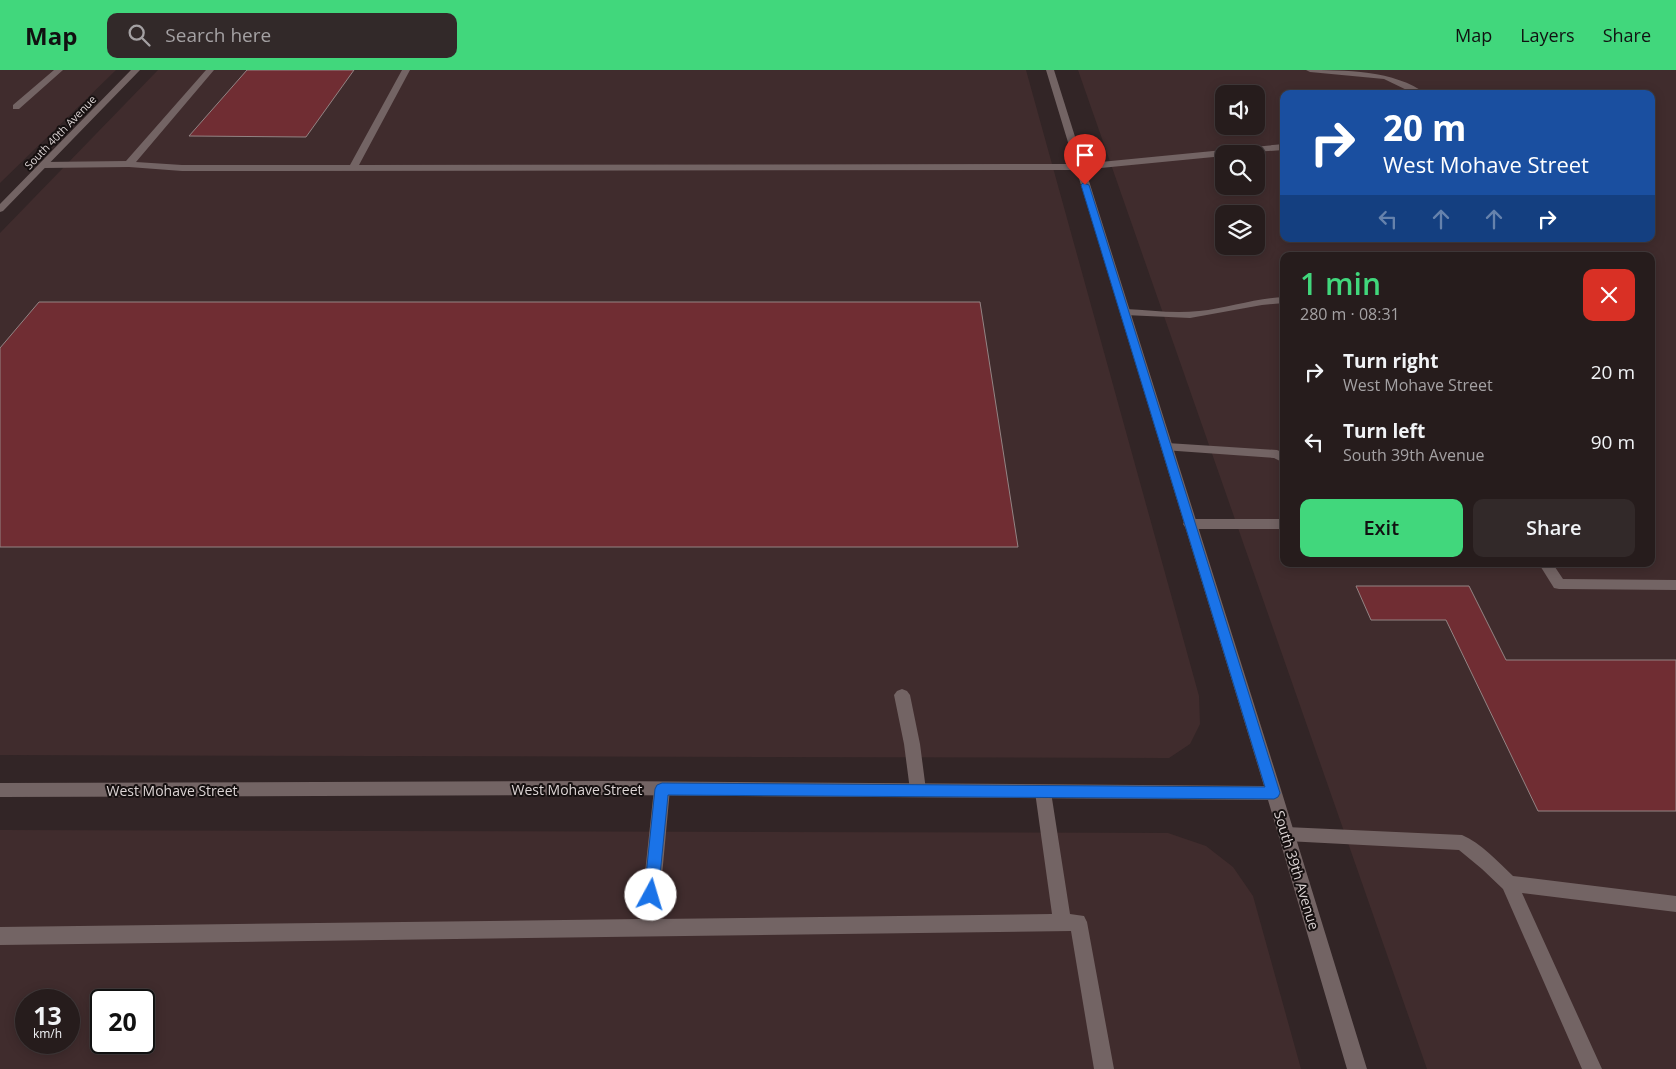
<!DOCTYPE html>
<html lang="en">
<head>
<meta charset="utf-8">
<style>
	body { margin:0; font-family:"Open Sans",sans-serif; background:#322929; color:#f1f3f6; height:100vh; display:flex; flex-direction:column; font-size:19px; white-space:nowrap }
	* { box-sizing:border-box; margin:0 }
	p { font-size:16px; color:#a4a1a3 }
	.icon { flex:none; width:28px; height:28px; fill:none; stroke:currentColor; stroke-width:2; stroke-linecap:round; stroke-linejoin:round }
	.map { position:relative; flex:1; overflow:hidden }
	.side { position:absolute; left:1280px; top:182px; width:375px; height:315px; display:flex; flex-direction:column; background:#261c1c; border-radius:10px; box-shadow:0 2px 12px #0003,0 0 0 1px #423a3b }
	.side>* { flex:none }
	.guide { position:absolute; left:1280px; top:20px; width:375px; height:152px; border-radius:10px; box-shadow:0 2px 12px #0003,0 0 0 1px #423a3b; background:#1a4fa0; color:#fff; overflow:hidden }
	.fabs { position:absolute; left:1215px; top:15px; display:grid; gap:10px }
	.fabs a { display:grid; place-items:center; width:50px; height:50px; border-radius:10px; background:#261c1c; box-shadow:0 2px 12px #0003,0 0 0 1px #423a3b; font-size:25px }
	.speed { position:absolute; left:15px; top:919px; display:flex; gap:10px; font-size:25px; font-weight:700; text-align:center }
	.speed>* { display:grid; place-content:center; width:65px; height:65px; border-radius:50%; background:#261c1c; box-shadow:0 2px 12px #0003,0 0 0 1px #423a3b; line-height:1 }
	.speed small { font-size:12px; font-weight:400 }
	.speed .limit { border:2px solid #111; border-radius:8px; background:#fff; color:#111 }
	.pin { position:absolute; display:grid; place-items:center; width:42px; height:42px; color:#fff; margin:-51px -21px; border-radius:50% 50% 50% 0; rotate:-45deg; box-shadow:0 0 5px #0007 }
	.pin .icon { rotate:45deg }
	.me { position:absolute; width:55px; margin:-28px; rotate:6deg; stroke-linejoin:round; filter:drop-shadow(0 0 4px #0008) }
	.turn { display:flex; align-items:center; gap:18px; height:105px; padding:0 20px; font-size:22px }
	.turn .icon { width:65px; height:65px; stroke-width:2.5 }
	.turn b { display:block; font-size:35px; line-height:42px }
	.lanes { display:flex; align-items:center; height:48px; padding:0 20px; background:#0003; justify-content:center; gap:25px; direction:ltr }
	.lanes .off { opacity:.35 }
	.round { display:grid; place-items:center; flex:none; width:52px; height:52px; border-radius:10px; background:#322929 }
	.head { display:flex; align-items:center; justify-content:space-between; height:85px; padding:0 20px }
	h1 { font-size:30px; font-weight:600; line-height:38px; color:#41d77c }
	.action { display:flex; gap:10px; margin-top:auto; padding:10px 20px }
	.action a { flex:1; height:58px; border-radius:10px; background:#41d77c; color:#111; font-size:20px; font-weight:600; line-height:58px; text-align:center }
	.action a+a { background:#322929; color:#f1f3f6 }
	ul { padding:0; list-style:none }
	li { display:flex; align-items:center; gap:15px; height:70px; padding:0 20px }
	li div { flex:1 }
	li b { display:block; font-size:19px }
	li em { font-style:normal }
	header { display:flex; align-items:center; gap:30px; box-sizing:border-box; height:70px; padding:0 25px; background:#41d77c; color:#111 }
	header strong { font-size:24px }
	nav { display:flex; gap:28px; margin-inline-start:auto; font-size:18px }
	.search { width:350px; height:45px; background:#322929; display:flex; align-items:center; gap:12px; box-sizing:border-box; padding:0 18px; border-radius:10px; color:#a4a1a3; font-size:19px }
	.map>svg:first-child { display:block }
	.built { fill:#402c2d; fill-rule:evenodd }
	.building { fill:#702d33; stroke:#938484 }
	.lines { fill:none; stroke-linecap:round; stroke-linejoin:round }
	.service { fill:#736464; fill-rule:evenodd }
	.minor { fill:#736464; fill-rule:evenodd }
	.route { fill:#1a73e8; stroke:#114b97 }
	.labels { text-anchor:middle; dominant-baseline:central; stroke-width:4; stroke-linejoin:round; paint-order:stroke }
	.far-street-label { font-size:11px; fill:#dcd4d4; stroke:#161010 }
	.street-label { font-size:14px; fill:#dcd4d4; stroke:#161010 }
</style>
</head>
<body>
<header>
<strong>Map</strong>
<div class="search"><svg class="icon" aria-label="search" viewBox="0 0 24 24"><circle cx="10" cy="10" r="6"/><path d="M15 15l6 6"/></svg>Search here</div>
<nav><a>Map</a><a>Layers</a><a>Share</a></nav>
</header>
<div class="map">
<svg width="1676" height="999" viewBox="0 0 1676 999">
	<rect width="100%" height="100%" fill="#322526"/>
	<path class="built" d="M0,0H116L0,113Z
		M158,0H1026L1199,626L1200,654L1190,674L1169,688L0,685V163Z
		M1078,0H1676V999H1427ZM1224,24H1256V56H1224ZM1284,24H1651V169H1284ZM1224,84H1256V116H1224ZM1224,144H1256V176H1224ZM1284,186H1651V494H1284Z
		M0,760L1168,763L1206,776L1233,797L1253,826L1301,999H0ZM26,930H69V972H26ZM101,930H144V972H101Z"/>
	<path class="building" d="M247,0H354L306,67L189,66Z
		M39,232H980L1018,477H0V278Z
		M1356,516H1469L1506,590H1676V741H1538L1446,550H1371Z"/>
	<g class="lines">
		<path class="service" d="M54,0H63L19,39H13V35Z
			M206,0H214L136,92L182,95H350L402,0H410L359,95L1080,94L1284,74V80L1224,84V86L1080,100L182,101L129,97L44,98L39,95L44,92L126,91Z
			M1306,0C1344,0 1395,0 1426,24H1415L1384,9L1310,2Z
			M1284,227V233L1262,235L1190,248L1125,245L1120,242L1125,239C1150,240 1174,244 1199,241C1228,238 1255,228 1284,227Z
			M1167,373L1277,380L1284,383V393L1274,388L1163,380L1161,377Z
			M1190,449H1284V459H1190L1185,457L1183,454L1185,451Z
			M1539,494H1553L1563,509L1676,510V520L1559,519L1554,518Z
			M902,619L907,621L910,625L920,674L926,720L924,725L918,727L912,725L910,720L904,674L894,625L897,621Z
			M662,712L668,714L670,719L658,849L1052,844L1035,722L1037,717L1043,715L1049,717L1051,722L1070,844L1084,846L1087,852L1114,999H1094L1071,861L0,875V857L640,849L654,719L656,714Z
			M1286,757L1462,765C1481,773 1498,792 1513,806L1676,826V842L1522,823L1602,999H1582L1503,819L1482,799L1459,780L1286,771L1280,769L1278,764L1280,759Z"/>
		<path class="minor" d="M131,0H140L3,141L0,142V134Z
			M1046,0H1054L1282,723L1367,999H1347L1268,730L612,725L0,727V713L612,711L1264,716Z"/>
	</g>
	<path class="route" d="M1083,113L1089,115L1280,723L1278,727L1274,729L668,725L658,825L656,830L651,832L646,830L644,825L655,719L657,715L662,713L1265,717L1081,115Z"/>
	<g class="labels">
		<g class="far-street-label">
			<text transform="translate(60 62) rotate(-46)">South 40th Avenue</text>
		</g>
		<g class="street-label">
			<text x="577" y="719">West Mohave Street</text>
			<text x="172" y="720">West Mohave Street</text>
			<text transform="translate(1297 800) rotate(73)">South 39th Avenue</text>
		</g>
	</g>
</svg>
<div class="fabs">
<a><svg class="icon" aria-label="sound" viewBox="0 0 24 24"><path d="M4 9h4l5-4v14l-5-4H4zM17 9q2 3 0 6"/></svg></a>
<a><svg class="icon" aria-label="search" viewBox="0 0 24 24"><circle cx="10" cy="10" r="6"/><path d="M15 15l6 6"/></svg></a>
<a><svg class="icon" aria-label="layers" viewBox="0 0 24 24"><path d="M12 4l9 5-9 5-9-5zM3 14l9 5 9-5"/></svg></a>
</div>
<div class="speed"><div>13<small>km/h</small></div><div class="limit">20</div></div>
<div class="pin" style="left:1085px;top:115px;background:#d93025"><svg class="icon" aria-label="arrive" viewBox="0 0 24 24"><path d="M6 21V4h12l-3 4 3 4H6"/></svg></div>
<svg class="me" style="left:651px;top:825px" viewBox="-20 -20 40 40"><circle r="19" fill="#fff"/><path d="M0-13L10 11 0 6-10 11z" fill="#1a73e8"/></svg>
<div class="guide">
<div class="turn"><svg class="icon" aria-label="right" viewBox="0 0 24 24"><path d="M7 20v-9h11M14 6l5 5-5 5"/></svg><div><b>20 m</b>West Mohave Street</div></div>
<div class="lanes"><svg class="icon off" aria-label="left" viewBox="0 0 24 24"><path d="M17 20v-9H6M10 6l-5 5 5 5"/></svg><svg class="icon off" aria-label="ahead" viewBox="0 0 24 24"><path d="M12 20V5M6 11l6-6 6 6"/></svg><svg class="icon off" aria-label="ahead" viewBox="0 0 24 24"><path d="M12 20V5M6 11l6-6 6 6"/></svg><svg class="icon" aria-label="right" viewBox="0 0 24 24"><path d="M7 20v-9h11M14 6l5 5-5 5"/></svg></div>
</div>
<section class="side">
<div class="head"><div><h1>1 min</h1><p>280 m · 08:31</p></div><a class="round" style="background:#d93025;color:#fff"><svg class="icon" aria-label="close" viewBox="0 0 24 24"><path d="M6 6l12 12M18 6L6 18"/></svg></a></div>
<ul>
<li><svg class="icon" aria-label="right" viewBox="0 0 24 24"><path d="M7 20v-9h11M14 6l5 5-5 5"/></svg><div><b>Turn right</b><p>West Mohave Street</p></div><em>20 m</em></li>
<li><svg class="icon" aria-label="left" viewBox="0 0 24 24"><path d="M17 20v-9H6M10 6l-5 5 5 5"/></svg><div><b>Turn left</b><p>South 39th Avenue</p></div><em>90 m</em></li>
</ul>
<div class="action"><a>Exit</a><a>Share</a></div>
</section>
</div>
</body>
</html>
